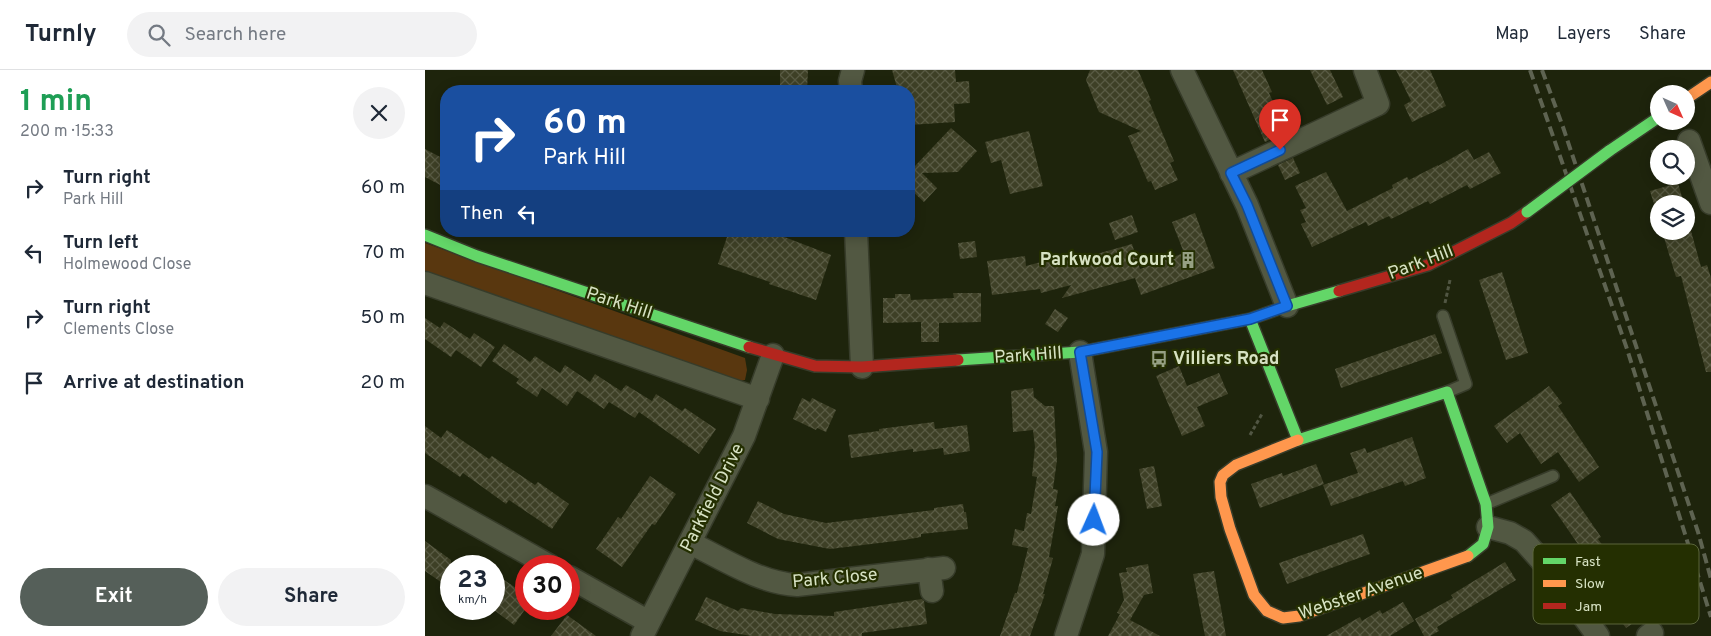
<!DOCTYPE html>
<html lang="en">
<head>
<meta charset="utf-8">
<style>
	body { margin:0; font-family:Overpass,sans-serif; background:#f2f2f3; color:#1f2937; height:100vh; display:flex; flex-direction:column; font-size:19px; white-space:nowrap }
	* { box-sizing:border-box; margin:0 }
	p { font-size:16px; color:#747a83 }
	.icon { flex:none; width:28px; height:28px; fill:none; stroke:currentColor; stroke-width:2; stroke-linecap:round; stroke-linejoin:round }
	.map { position:relative; flex:1; overflow:hidden }
	.sheet { display:flex; flex-direction:column; background:#fff; width:425px }
	.sheet>* { flex:none }
	.banner { position:absolute; left:15px; top:15px; width:475px; height:152px; border-radius:20px; box-shadow:0 2px 12px #0003; background:#1a4fa0; color:#fff; overflow:hidden }
	.needle { width:32px; rotate:135deg }
	.buttons { position:absolute; left:1225px; top:15px; display:grid; gap:10px }
	.buttons a { display:grid; place-items:center; width:45px; height:45px; border-radius:50%; background:#fff; box-shadow:0 2px 12px #0003; font-size:25px }
	.speed { position:absolute; left:15px; top:485px; display:flex; gap:10px; font-size:25px; font-weight:700; text-align:center }
	.speed>* { display:grid; place-content:center; width:65px; height:65px; border-radius:50%; background:#fff; box-shadow:0 2px 12px #0003; line-height:1 }
	.speed small { font-size:12px; font-weight:400 }
	.speed .limit { border:8px solid #d22; background:#fff; color:#111 }
	.pin { position:absolute; display:grid; place-items:center; width:42px; height:42px; color:#fff; margin:-51px -21px; border-radius:50% 50% 50% 0; rotate:-45deg; box-shadow:0 0 5px #0007 }
	.pin .icon { rotate:45deg }
	.me { position:absolute; width:55px; margin:-28px; rotate:2deg; stroke-linejoin:round; filter:drop-shadow(0 0 4px #0008) }
	.turn { display:flex; align-items:center; gap:18px; height:105px; padding:0 20px; font-size:22px }
	.turn .icon { width:65px; height:65px; stroke-width:2.5 }
	.turn b { display:block; font-size:35px; line-height:42px }
	.then { display:flex; align-items:center; height:48px; padding:0 20px; background:#0003; gap:10px; font-size:19px }
	.round { display:grid; place-items:center; flex:none; width:52px; height:52px; border-radius:26px; background:#f2f2f3 }
	.summary { display:flex; align-items:center; justify-content:space-between; height:85px; padding:0 20px }
	h1 { font-size:30px; font-weight:700; line-height:38px; color:#1e9e55 }
	.cta { display:flex; gap:10px; margin-top:auto; padding:10px 20px }
	.cta a { flex:1; height:58px; border-radius:30px; background:#555f59; color:#fff; font-size:20px; font-weight:700; line-height:58px; text-align:center }
	.cta a+a { background:#f2f2f3; color:#1f2937 }
	ul { padding:0; list-style:none }
	li { display:flex; align-items:center; gap:15px; height:65px; padding:0 20px }
	li div { flex:1 }
	li b { display:block; font-size:19px }
	li em { font-style:normal }
	header { display:flex; align-items:center; gap:30px; box-sizing:border-box; height:70px; padding:0 25px; background:#fff; border-bottom:1px solid #e0e1e3 }
	header strong { font-size:24px }
	nav { display:flex; gap:28px; margin-inline-start:auto; font-size:18px }
	.search { width:350px; height:45px; background:#f2f2f3; display:flex; align-items:center; gap:12px; box-sizing:border-box; padding:0 18px; border-radius:28px; color:#747a83; font-size:19px }
	main { display:flex; flex:1; min-height:0 }
	.map>svg:first-child { display:block }
	.grass { fill:#59370f }
	.building { fill:url(#building-cross-hatch) }
	.lines { fill:none; stroke-linecap:round; stroke-linejoin:round }
	.lane-casing { stroke:#373c2a; stroke-width:14 }
	.street-casing { stroke:#373c2a; stroke-width:25 }
	.fast-casing { stroke:#373c2a; stroke-width:14 }
	.slow-casing { stroke:#373c2a; stroke-width:14 }
	.jam-casing { stroke:#373c2a; stroke-width:14 }
	.path { stroke:#515643; stroke-width:3; stroke-dasharray:4 2.5; stroke-linecap:butt }
	.lane { stroke:#525842; stroke-width:11 }
	.street { stroke:#525842; stroke-width:22 }
	.fast { stroke:#63d668; stroke-width:11 }
	.slow { stroke:#ff974d; stroke-width:11 }
	.jam { stroke:#b3261e; stroke-width:11 }
	.rail { stroke:#5e6351; stroke-width:4; stroke-dasharray:10 5; stroke-linecap:butt }
	.fast-bridge-casing { stroke:#373c2a; stroke-width:14; stroke-linecap:butt }
	.fast-bridge { stroke:#63d668; stroke-width:11 }
	.route-casing { stroke:#114b97; stroke-width:12 }
	.route { stroke:#1a73e8; stroke-width:9 }
	.labels { text-anchor:middle; dominant-baseline:central; stroke-width:4.5; stroke-linejoin:round; paint-order:stroke }
	.poi-label { font-size:18px; font-weight:bold; fill:#d7e2c3; stroke:#242f01; text-anchor:end }
	.street-label { font-size:18px; fill:#d7e2c3; stroke:#242f01 }
	.key { fill:#242f01; stroke:#5a653b; stroke-width:1 }
	.key-label { font-size:14px; fill:#d7e2c3 }
</style>
</head>
<body>
<header>
<strong>Turnly</strong>
<div class="search"><svg class="icon" aria-label="search" viewBox="0 0 24 24"><circle cx="10" cy="10" r="6"/><path d="M15 15l6 6"/></svg>Search here</div>
<nav><a>Map</a><a>Layers</a><a>Share</a></nav>
</header>
<main>
<section class="sheet">
<div class="summary"><div><h1>1 min</h1><p>200 m · 15:33</p></div><a class="round"><svg class="icon" aria-label="close" viewBox="0 0 24 24"><path d="M6 6l12 12M18 6L6 18"/></svg></a></div>
<ul>
<li><svg class="icon" aria-label="right" viewBox="0 0 24 24"><path d="M7 20v-9h11M14 6l5 5-5 5"/></svg><div><b>Turn right</b><p>Park Hill</p></div><em>60 m</em></li>
<li><svg class="icon" aria-label="left" viewBox="0 0 24 24"><path d="M17 20v-9H6M10 6l-5 5 5 5"/></svg><div><b>Turn left</b><p>Holmewood Close</p></div><em>70 m</em></li>
<li><svg class="icon" aria-label="right" viewBox="0 0 24 24"><path d="M7 20v-9h11M14 6l5 5-5 5"/></svg><div><b>Turn right</b><p>Clements Close</p></div><em>50 m</em></li>
<li><svg class="icon" aria-label="arrive" viewBox="0 0 24 24"><path d="M6 21V4h12l-3 4 3 4H6"/></svg><div><b>Arrive at destination</b></div><em>20 m</em></li>
</ul>
<div class="cta"><a>Exit</a><a>Share</a></div>
</section>
<div class="map">
<svg width="1286" height="566" viewBox="0 0 1286 566">
	<defs>
		<pattern id="building-cross-hatch" width="8" height="8" patternUnits="userSpaceOnUse" patternTransform="scale(1.25)"><rect width="8" height="8" fill="#3e4026"/><path d="M0 0l8 8M0 8l8-8" fill="none" stroke="#595b44"/></pattern>
	</defs>
	<rect width="100%" height="100%" fill="#1e240c"/>
	<path class="grass" d="M0,173L320,288L322,300L320,310L308,312L0,202Z"/>
	<path class="building" d="M355,0H383L382,21H355Z
		M467,0H530L531,12L544,11L545,33L529,34L530,52L484,55V21H473Z
		M665,0H713L726,30L724,31L749,91L745,93L753,110L730,120L726,111L723,112L703,66L716,61L674,42L661,10Z
		M808,0H837L847,22L844,23L862,62L840,72Z
		M885,0H905L918,27L902,35Z
		M971,0H1005L1021,36L987,52L979,35L986,31Z
		M526,58L552,81L533,102L497,103L512,118L499,132L484,118V90L490,96Z
		M604,61L618,116L585,124L576,90L566,93L560,72Z
		M0,79L21,90V118L0,107Z
		M1043,79L1049,90L1064,82L1076,103L1045,119L1042,115L1005,134L1003,131L966,149L964,146L943,156L941,152L887,177L876,154L881,152L875,140L881,138L870,116L901,102L922,141L968,118L967,115L982,107L984,110L1013,95V96Z
		M868,88L875,103L860,110L853,95Z
		M1253,113L1259,134H1234V150L1225,121Z
		M770,143L790,198L716,225L710,208L637,228L646,215L616,223L615,219L567,225L562,191L600,186L601,196L646,184L647,191L707,174L715,199L759,183L747,152Z
		M1261,143L1276,197L1282,195L1286,208V302H1281L1256,206L1251,207L1237,161H1261Z
		M707,145L713,162L690,170L684,153Z
		M304,161H344L406,185L391,230L344,214L345,212L293,194Z
		M550,171L552,187L535,189L533,173Z
		M1077,202L1103,283L1081,290L1054,210Z
		M528,223H556V252L514,253V272H496V252L458,253V228H470V224H485L486,230L529,228Z
		M630,239L643,248L633,262L620,254Z
		M0,248L15,258L19,252L45,269L49,263L70,277L56,297L31,280L26,287L0,269Z
		M1010,264L1017,283L916,318L910,299Z
		M79,274L105,292L110,286L135,303L140,295L165,312L170,304L196,321L201,315L227,331L231,324L257,341L260,338L291,359L274,384L214,342L210,348L184,332L179,339L152,321L142,336L117,318L112,327L91,313L94,309L67,291Z
		M754,296L762,316L794,303L803,324L772,337L780,356L757,366L731,306Z
		M1124,316L1137,333L1133,336L1174,397L1154,412L1133,382L1116,394L1095,363L1082,373L1069,356Z
		M608,318L609,327L620,336H629L632,390L628,419L633,420L630,436H633L624,487L628,488L618,524H620L605,566H575L590,523H592L603,478L587,475L590,459L599,461L602,443L606,444L612,407L607,406L610,377L608,360L588,362L586,321Z
		M377,328L385,332L387,328L411,340L401,362L392,358L391,360L368,349Z
		M509,352L510,359L542,355L545,381L519,385L518,378L488,382V379L426,388L423,365L454,361V359Z
		M0,356L16,368L22,360L64,389L67,386L110,415L113,412L144,434L127,459L84,430L81,434L38,403L35,407L0,383Z
		M987,367L1001,408L980,416L978,411L906,436L898,415L933,403L925,383L940,378L942,383Z
		M891,394L899,414L835,438L826,414L857,403L858,406Z
		M729,396L737,436L722,439L714,399Z
		M225,406L251,424L230,455L227,454L197,497L171,479L193,447L196,449Z
		M1145,422L1176,467L1173,469L1195,500L1191,503L1221,544L1201,558L1171,517L1176,514L1154,482L1157,480L1126,435Z
		M333,431L359,444L401,453L509,440V438L538,434L539,442H541L543,459L496,464V467L479,470L405,479L353,469L322,453Z
		M938,464L945,484L862,514L854,493Z
		M0,471L26,490V519L0,501Z
		M1080,492L1091,510L1012,557L1014,561L1005,566H999L990,549L1028,528L1026,525Z
		M723,494L728,523L719,525L705,550L735,566H683L695,544L692,543L699,530L694,503L702,502L701,498Z
		M789,501L796,538L801,566H780L768,504Z
		M75,507L101,525V538L89,555L69,540V516Z
		M281,527L313,541L316,538L350,544L409,546V542L497,529L499,531L502,554L437,563V566H327L295,561L270,550Z
		M978,532L989,551L965,566H901L935,547L937,551L955,540L957,544Z
		M142,545L171,566H126Z"/>
	<g class="lines">
		<g class="lane-casing">
			<path id="lane" d="M1018,246L1041,314L1022,322
				M1061,434L1128,406"/>
		</g>
		<g class="street-casing">
			<path id="street" d="M757,0L822,135L862,236
				M426,21L425,11L428,0
				M1264,71L1286,133
				M806,103L953,34L940,0
				M431,161L437,297
				M0,213L333,329
				M0,426L125,496
				M1063,457L1085,463L1099,471L1124,499L1173,566
				M265,473C299,489 334,513 372,515L519,498
				M504,499L507,521
				M144,507L224,552
				M217,566L319,366L348,285
				M641,566L668,484L671,382L655,282
				M1223,566L1227,563"/>
		</g>
		<g class="fast-casing">
			<path id="fast" d="M1184,81L1234,47
				M0,165L52,186L324,277
				M825,249L873,370L1022,322L1061,434L1063,457L1058,474L1043,486
				M533,290L655,282L825,249L862,236L914,221"/>
		</g>
		<g class="slow-casing">
			<path id="slow" d="M1261,29L1286,12
				M873,370L811,395L798,405L795,412L796,427L805,459L829,525L842,541L858,548L874,546L1043,486"/>
		</g>
		<g class="jam-casing">
			<path id="jam" d="M914,221L1003,195L1086,153L1102,142
				M324,277L390,296L437,297L533,290"/>
		</g>
		<path class="path" d="M1226,82L1234,80
			M1020,233L1025,210
			M825,365L837,344"/>
		<use href="#lane" class="lane"/>
		<use href="#street" class="street"/>
		<use href="#fast" class="fast"/>
		<use href="#slow" class="slow"/>
		<use href="#jam" class="jam"/>
		<path class="rail" d="M1105,0L1202,279L1286,547
			M1117,0L1138,57L1273,462L1286,509"/>
		<g class="fast-bridge-casing">
			<path id="fast-bridge" d="M1102,142L1184,81"/>
		</g>
		<use href="#fast-bridge" class="fast-bridge"/>
	</g>
	<g class="lines">
		<g class="route-casing">
			<path id="route" d="M669,450L672,382L655,282L825,249L862,236L822,135L806,103L855,80"/>
		</g>
		<use href="#route" class="route"/>
	</g>
	<defs>
		<g id="building-bare" transform="scale(1.35)"><path d="M-4-6H4V6H1V3H-1V6H-4ZM-2.5-4.3h1.7v1.8h-1.7ZM.8-4.3h1.7v1.8H.8ZM-2.5-1h1.7V.8h-1.7ZM.8-1h1.7V.8H.8Z" fill="#96a083" stroke="#242f01" stroke-width="2.5" paint-order="stroke"/></g>
		<g id="bus-bare" transform="scale(1.35)"><path d="M-5-6H5V4H4V6H2V4H-2V6H-4V4H-5ZM-3.5-4V0h7V-4ZM-3.5 1.2v1.5H-2V1.2ZM2 1.2v1.5H3.5V1.2Z" fill="#96a083" stroke="#242f01" stroke-width="2.5" paint-order="stroke"/></g>
	</defs>
	<g fill-rule="evenodd">
		<use href="#building-bare" x="763" y="190"/>
		<use href="#bus-bare" x="734" y="289"/>
	</g>
	<g class="labels">
		<g class="poi-label">
			<text x="749" y="190">Parkwood Court</text>
			<text x="748" y="289" text-anchor="start">Villiers Road</text>
		</g>
		<g class="street-label">
			<text transform="translate(996 193) rotate(-21)">Park Hill</text>
			<text transform="translate(194 234) rotate(18)">Park Hill</text>
			<text transform="translate(603 286) rotate(-4)">Park Hill</text>
			<text transform="translate(288 428) rotate(-63)">Parkfield Drive</text>
			<text transform="translate(410 509) rotate(-5)">Park Close</text>
			<text transform="translate(936 524) rotate(-19)">Webster Avenue</text>
		</g>
	</g>
	<rect x="1108" y="474" width="166" height="80" rx="8" class="key"/>
	<rect x="1118" y="488" width="23" height="6" fill="#63d668"/>
	<rect x="1118" y="510" width="23" height="7" fill="#ff974d"/>
	<rect x="1118" y="533" width="23" height="6" fill="#b3261e"/>
	<g class="key-label">
		<text x="1150" y="496">Fast</text>
		<text x="1150" y="518">Slow</text>
		<text x="1150" y="541">Jam</text>
	</g>
</svg>
<div class="buttons">
<a><svg class="needle" viewBox="-14 -14 28 28"><path d="M0-13l5 13h-10z" fill="#e53935"/><path d="M0 13l5-13h-10z" fill="#747a83"/></svg></a>
<a><svg class="icon" aria-label="search" viewBox="0 0 24 24"><circle cx="10" cy="10" r="6"/><path d="M15 15l6 6"/></svg></a>
<a><svg class="icon" aria-label="layers" viewBox="0 0 24 24"><path d="M12 4l9 5-9 5-9-5zM3 14l9 5 9-5"/></svg></a>
</div>
<div class="speed"><div>23<small>km/h</small></div><div class="limit">30</div></div>
<div class="pin" style="left:855px;top:80px;background:#d93025"><svg class="icon" aria-label="arrive" viewBox="0 0 24 24"><path d="M6 21V4h12l-3 4 3 4H6"/></svg></div>
<svg class="me" style="left:669px;top:450px" viewBox="-20 -20 40 40"><circle r="19" fill="#fff"/><path d="M0-13L10 11 0 6-10 11z" fill="#1a73e8"/></svg>
<div class="banner">
<div class="turn"><svg class="icon" aria-label="right" viewBox="0 0 24 24"><path d="M7 20v-9h11M14 6l5 5-5 5"/></svg><div><b>60 m</b>Park Hill</div></div>
<div class="then">Then<svg class="icon" aria-label="left" viewBox="0 0 24 24"><path d="M17 20v-9H6M10 6l-5 5 5 5"/></svg></div>
</div>
</div>
</main>
</body>
</html>
